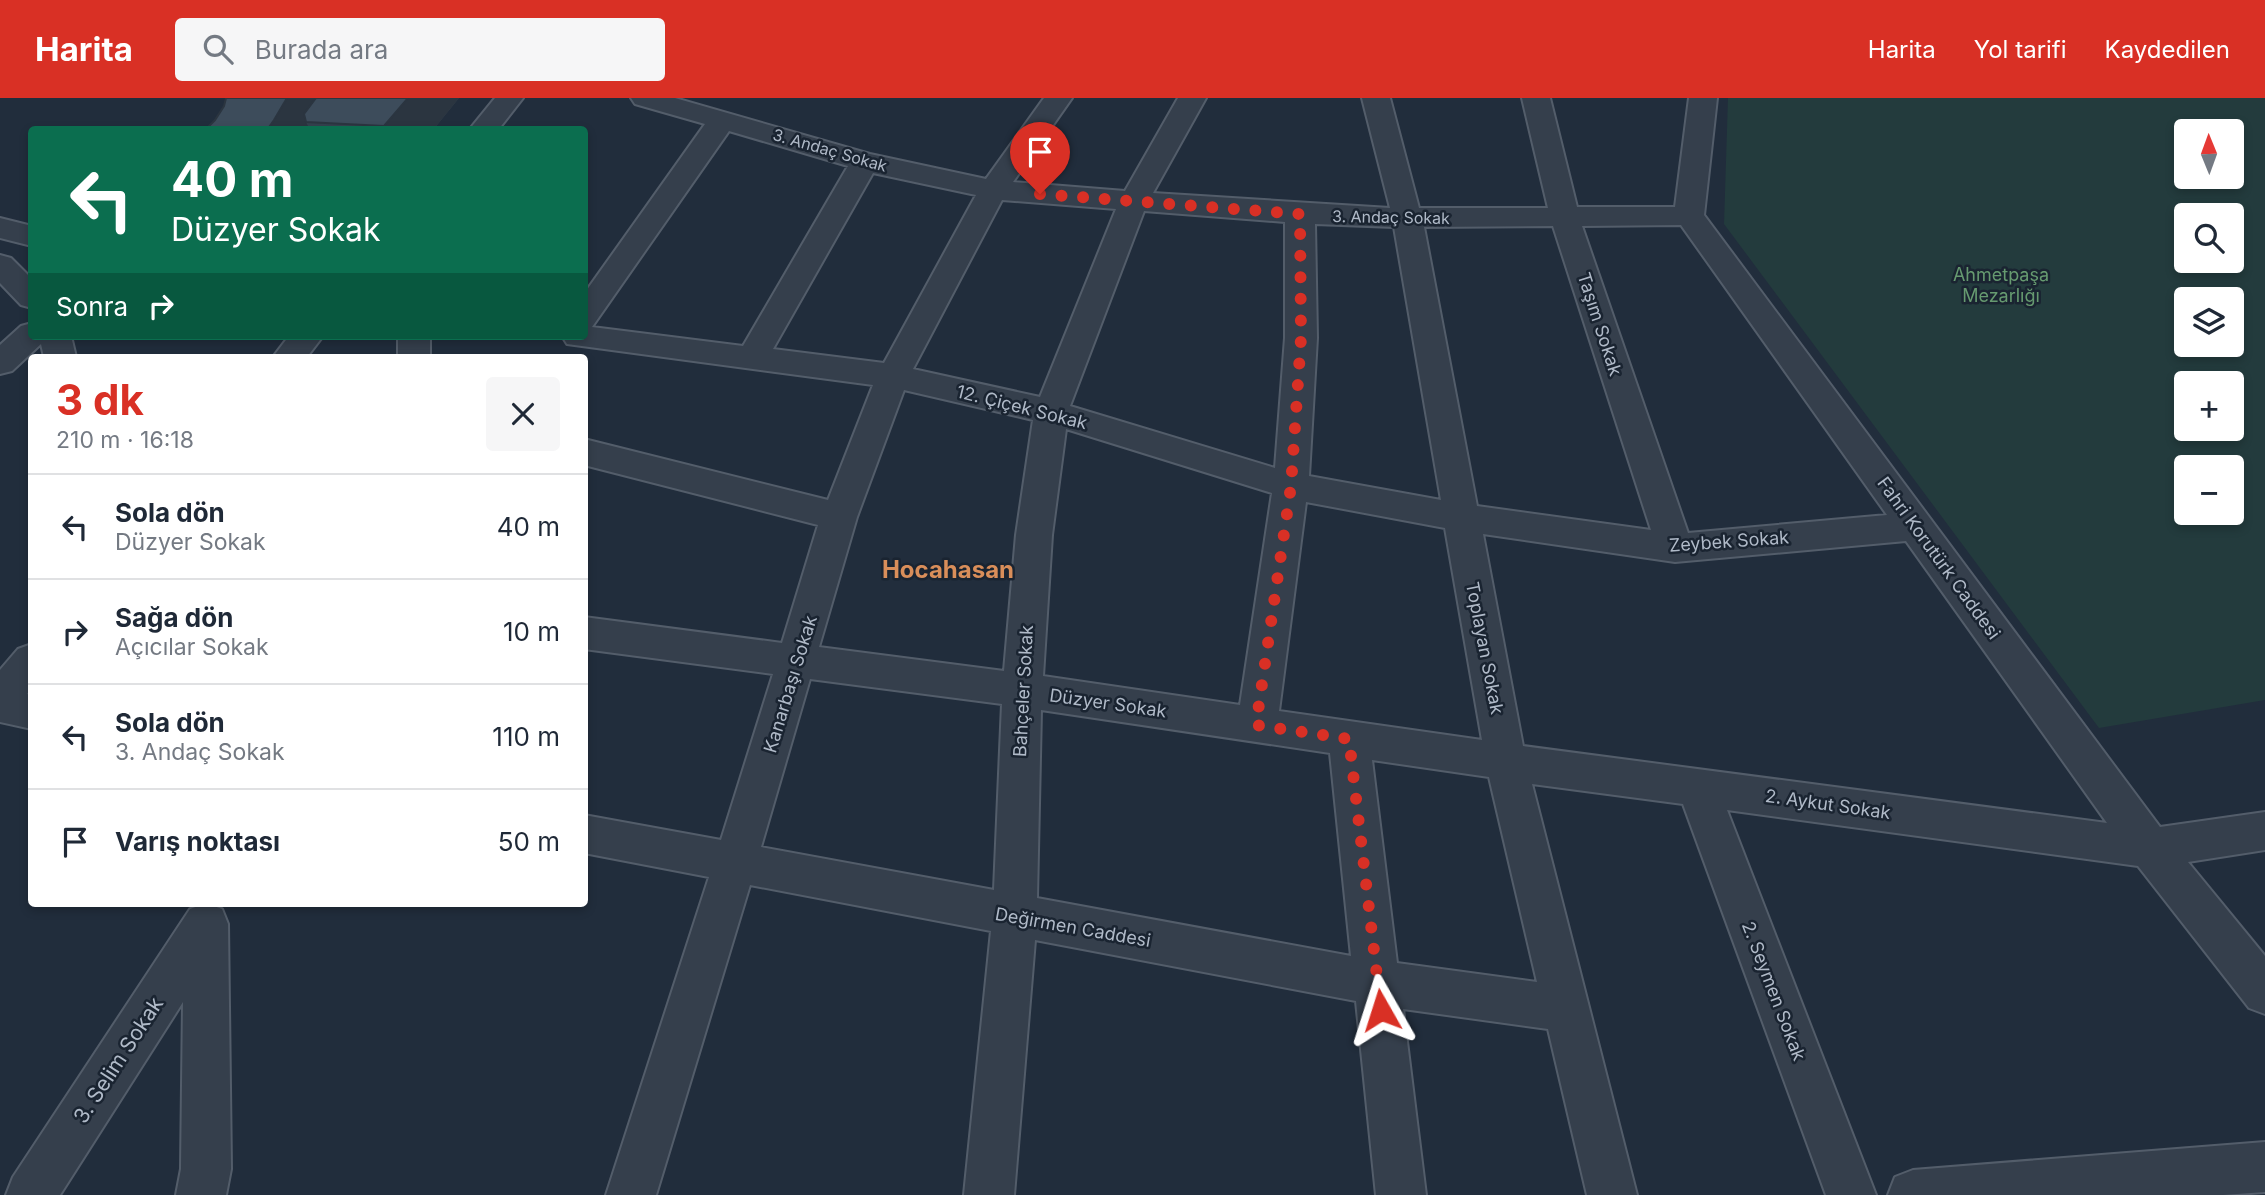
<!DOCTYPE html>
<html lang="tr">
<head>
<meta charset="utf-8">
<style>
	body { margin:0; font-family:Inter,sans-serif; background:#f6f6f7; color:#1f2937; height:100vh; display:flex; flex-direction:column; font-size:26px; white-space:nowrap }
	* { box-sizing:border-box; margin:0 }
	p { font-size:23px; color:#747a83 }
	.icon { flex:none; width:38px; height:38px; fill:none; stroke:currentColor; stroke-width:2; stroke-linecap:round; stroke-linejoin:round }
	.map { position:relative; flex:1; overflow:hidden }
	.panel { position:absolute; left:28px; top:256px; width:560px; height:553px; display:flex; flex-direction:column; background:#fff; border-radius:7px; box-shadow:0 4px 10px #0003 }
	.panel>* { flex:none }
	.top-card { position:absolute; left:28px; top:28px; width:560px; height:214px; border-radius:7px; box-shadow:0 4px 10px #0003; background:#0b6e4f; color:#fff; overflow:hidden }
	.needle { width:46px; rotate:359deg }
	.controls { position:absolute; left:2174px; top:21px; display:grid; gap:14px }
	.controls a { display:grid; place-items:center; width:70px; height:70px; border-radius:7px; background:#fff; box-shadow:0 4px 10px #0003; font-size:35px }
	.pin { position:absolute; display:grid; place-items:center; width:60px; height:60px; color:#fff; margin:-72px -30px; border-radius:50% 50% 50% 0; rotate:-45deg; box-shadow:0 0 7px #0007 }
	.pin .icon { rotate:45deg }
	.me { position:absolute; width:77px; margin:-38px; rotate:354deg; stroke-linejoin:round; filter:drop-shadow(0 0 5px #0008) }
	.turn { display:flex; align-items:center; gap:24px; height:147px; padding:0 28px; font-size:32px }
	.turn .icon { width:91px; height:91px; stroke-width:2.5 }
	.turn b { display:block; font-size:49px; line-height:60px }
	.then { display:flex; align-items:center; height:66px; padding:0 28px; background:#0003; gap:14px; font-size:26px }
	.round { display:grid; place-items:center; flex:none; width:74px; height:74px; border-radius:7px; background:#f6f6f7 }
	.head { display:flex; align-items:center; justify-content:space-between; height:119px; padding:0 28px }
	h1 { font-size:42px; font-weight:700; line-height:52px; color:#d93025 }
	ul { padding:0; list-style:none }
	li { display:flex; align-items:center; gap:21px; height:105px; padding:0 28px; border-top:2px solid #e0e1e3 }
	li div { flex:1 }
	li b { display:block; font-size:26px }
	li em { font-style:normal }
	header { display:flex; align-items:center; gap:42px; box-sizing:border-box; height:98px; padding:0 35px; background:#d93025; color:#fff }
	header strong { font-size:33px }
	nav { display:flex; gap:38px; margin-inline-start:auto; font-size:24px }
	.search { width:490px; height:63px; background:#f6f6f7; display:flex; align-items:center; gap:18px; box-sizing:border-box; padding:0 24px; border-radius:7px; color:#747a83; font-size:26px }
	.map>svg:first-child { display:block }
	.green { fill:#233b3d; fill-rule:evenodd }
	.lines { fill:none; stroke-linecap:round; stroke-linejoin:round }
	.minor-casing { stroke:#535d6a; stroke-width:4 }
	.minor { fill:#353f4c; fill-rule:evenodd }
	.wall { fill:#34414e }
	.shaded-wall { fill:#2b3540 }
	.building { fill:#3d4c5b; stroke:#2b3540; stroke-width:2 }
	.route { stroke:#d93025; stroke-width:12; stroke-dasharray:0 21.6 }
	.labels { text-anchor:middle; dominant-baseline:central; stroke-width:5; stroke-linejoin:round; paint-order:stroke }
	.far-street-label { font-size:16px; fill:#b0bac8; stroke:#1a2431 }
	.park-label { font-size:18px; fill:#669a70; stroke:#1a2431 }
	.street-label { font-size:18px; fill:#b0bac8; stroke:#1a2431 }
	.near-street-label { font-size:21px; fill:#b0bac8; stroke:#1a2431 }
	.district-label { font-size:24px; font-weight:bold; fill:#d98e5a; stroke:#1a2431 }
</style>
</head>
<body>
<header>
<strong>Harita</strong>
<div class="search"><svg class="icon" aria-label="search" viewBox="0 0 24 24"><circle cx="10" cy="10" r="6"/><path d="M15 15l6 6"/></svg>Burada ara</div>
<nav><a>Harita</a><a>Yol tarifi</a><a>Kaydedilen</a></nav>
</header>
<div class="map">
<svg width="2265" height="1097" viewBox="0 0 2265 1097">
	<rect width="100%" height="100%" fill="#212d3c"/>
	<path class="green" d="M1728,0H2265V602L2099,630L1724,126ZM2186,33H2231V79H2186ZM2186,117H2231V163H2186ZM2186,201H2231V247H2186ZM2186,285H2231V331H2186ZM2186,369H2231V415H2186Z"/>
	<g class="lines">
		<g class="minor-casing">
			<path id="minor" d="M495,0H523L498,32H469Z
				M631,0H675L870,56L986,81L1044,0H1072L1013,84L1125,93L1178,0H1206L1153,95L1390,110L1362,0H1390L1419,110H1548L1522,0H1550L1577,109H1675L1689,0H1717L1704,117L2160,729L2265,714V752L2188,764L2265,858V916L2249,910L2138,768L1727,712L1876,1097H1826L1683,706L1532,686L1637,1097H1587L1548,931L1403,911L1426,1097H1376L1356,903L1035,842L1014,1097H964L991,833L750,787L656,1097H606L709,779L584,755V717L721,742L773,576L584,551V519L782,545L818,427L584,367V341L828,402L873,287L567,246L562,238H584V196L705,26L635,6ZM729,33L848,68L743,248L592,229ZM873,75L976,97L884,265L773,251ZM1002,102L1116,111L1040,299L913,271ZM1144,113L1285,124V240L1275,370L1070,308ZM1315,126L1394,129L1441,402L1309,378L1317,240ZM1681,127L1887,417L1688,435L1582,128ZM1553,128L1651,432L1477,408L1424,129ZM904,292L1033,322L1016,437L1004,573L819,549L857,419ZM1066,331L1272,395L1240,607L1043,578L1052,437ZM1306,404L1445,430L1482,642L1279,613ZM1483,436L1675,464L1906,443L2107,725L1523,648ZM810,581L1002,606L994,792L761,749ZM1041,612L1330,655L1351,858L1037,800ZM1372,662L1489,679L1537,884L1397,865Z
				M0,120L32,128V148L0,140Z
				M0,157L11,160L32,181V210L21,207L0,185Z
				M32,225V238H71L76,259H44L41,246L12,273L0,276V247L21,228Z
				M289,238H323L307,259H273Z
				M398,238H430V259H398Z
				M32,546V591L27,596L32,597V631L0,624V572L18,551Z
				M206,805L222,811L228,826L231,1071L226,1097H176L181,1071L183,904L60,1097H6L13,1079L190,811Z
				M2265,1044V1094L2223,1097H1888L1895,1079L1913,1072Z"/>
		</g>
		<use href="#minor" class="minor"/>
	</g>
	<path class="wall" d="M459,0L433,32H205Z"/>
	<path class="shaded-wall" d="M287,0H331L306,24L310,32H267Z
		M408,0H459L433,32H385L384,28Z"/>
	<path class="building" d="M226,0H287L274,22L267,32H205L215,22L224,8Z
		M316,0H408L384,28L306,24L304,16Z"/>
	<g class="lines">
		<path class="route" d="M1040,96L1300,116L1301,240L1291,388L1256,627L1349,641L1381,912"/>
	</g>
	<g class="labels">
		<g class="far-street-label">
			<text transform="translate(830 52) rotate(16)">3. Andaç Sokak</text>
			<text transform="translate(1391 119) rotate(1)">3. Andaç Sokak</text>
		</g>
		<g class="park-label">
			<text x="2001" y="176">Ahmetpaşa<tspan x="2001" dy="21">Mezarlığı</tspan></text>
		</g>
		<g class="street-label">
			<text transform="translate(1600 226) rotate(72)">Taşım Sokak</text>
			<text transform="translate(1022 309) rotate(14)">12. Çiçek Sokak</text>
			<text transform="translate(1729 443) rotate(-4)">Zeybek Sokak</text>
			<text transform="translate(1939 460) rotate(54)">Fahri Korutürk Caddesi</text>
			<text transform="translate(1485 550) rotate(79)">Toplayan Sokak</text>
			<text transform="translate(790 586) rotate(-73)">Kanarbaşı Sokak</text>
			<text transform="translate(1023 593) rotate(-87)">Bahçeler Sokak</text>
			<text transform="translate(1108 605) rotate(8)">Düzyer Sokak</text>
			<text transform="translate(1828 706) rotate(8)">2. Aykut Sokak</text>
			<text transform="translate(1073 829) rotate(10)">Değirmen Caddesi</text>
			<text transform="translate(1774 893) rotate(69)">2. Seymen Sokak</text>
		</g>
		<g class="near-street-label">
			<text transform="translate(118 962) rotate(-57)">3. Selim Sokak</text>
		</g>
		<g class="district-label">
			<text x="948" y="471">Hocahasan</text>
		</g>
	</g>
</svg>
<div class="controls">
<a><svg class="needle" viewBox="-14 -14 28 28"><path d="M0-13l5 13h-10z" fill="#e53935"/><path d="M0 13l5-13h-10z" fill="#747a83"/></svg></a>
<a><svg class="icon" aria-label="search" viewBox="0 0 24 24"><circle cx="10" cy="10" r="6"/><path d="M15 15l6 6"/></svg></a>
<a><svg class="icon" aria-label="layers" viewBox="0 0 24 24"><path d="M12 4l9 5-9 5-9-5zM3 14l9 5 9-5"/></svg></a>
<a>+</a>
<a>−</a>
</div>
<div class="pin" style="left:1040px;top:96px;background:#d93025"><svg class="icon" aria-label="arrive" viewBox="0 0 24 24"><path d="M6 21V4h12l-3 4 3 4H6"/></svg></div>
<svg class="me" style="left:1381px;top:912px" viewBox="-20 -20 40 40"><path d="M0-17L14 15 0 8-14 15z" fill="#d93025" stroke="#fff" stroke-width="4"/></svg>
<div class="top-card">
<div class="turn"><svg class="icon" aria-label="left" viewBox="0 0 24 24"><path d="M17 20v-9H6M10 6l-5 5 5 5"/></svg><div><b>40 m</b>Düzyer Sokak</div></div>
<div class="then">Sonra<svg class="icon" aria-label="right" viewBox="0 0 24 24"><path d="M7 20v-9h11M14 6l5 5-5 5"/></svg></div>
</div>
<section class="panel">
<div class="head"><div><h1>3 dk</h1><p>210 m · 16:18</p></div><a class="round"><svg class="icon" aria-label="close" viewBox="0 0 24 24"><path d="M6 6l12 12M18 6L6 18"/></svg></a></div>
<ul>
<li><svg class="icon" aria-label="left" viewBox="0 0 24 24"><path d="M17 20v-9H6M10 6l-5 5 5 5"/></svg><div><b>Sola dön</b><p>Düzyer Sokak</p></div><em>40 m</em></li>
<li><svg class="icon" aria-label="right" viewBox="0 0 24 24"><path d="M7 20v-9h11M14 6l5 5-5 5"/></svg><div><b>Sağa dön</b><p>Açıcılar Sokak</p></div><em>10 m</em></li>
<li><svg class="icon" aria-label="left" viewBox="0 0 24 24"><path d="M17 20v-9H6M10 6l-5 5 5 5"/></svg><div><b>Sola dön</b><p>3. Andaç Sokak</p></div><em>110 m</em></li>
<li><svg class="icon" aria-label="arrive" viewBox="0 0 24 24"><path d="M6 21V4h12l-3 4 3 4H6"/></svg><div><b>Varış noktası</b></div><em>50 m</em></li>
</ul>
</section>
</div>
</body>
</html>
